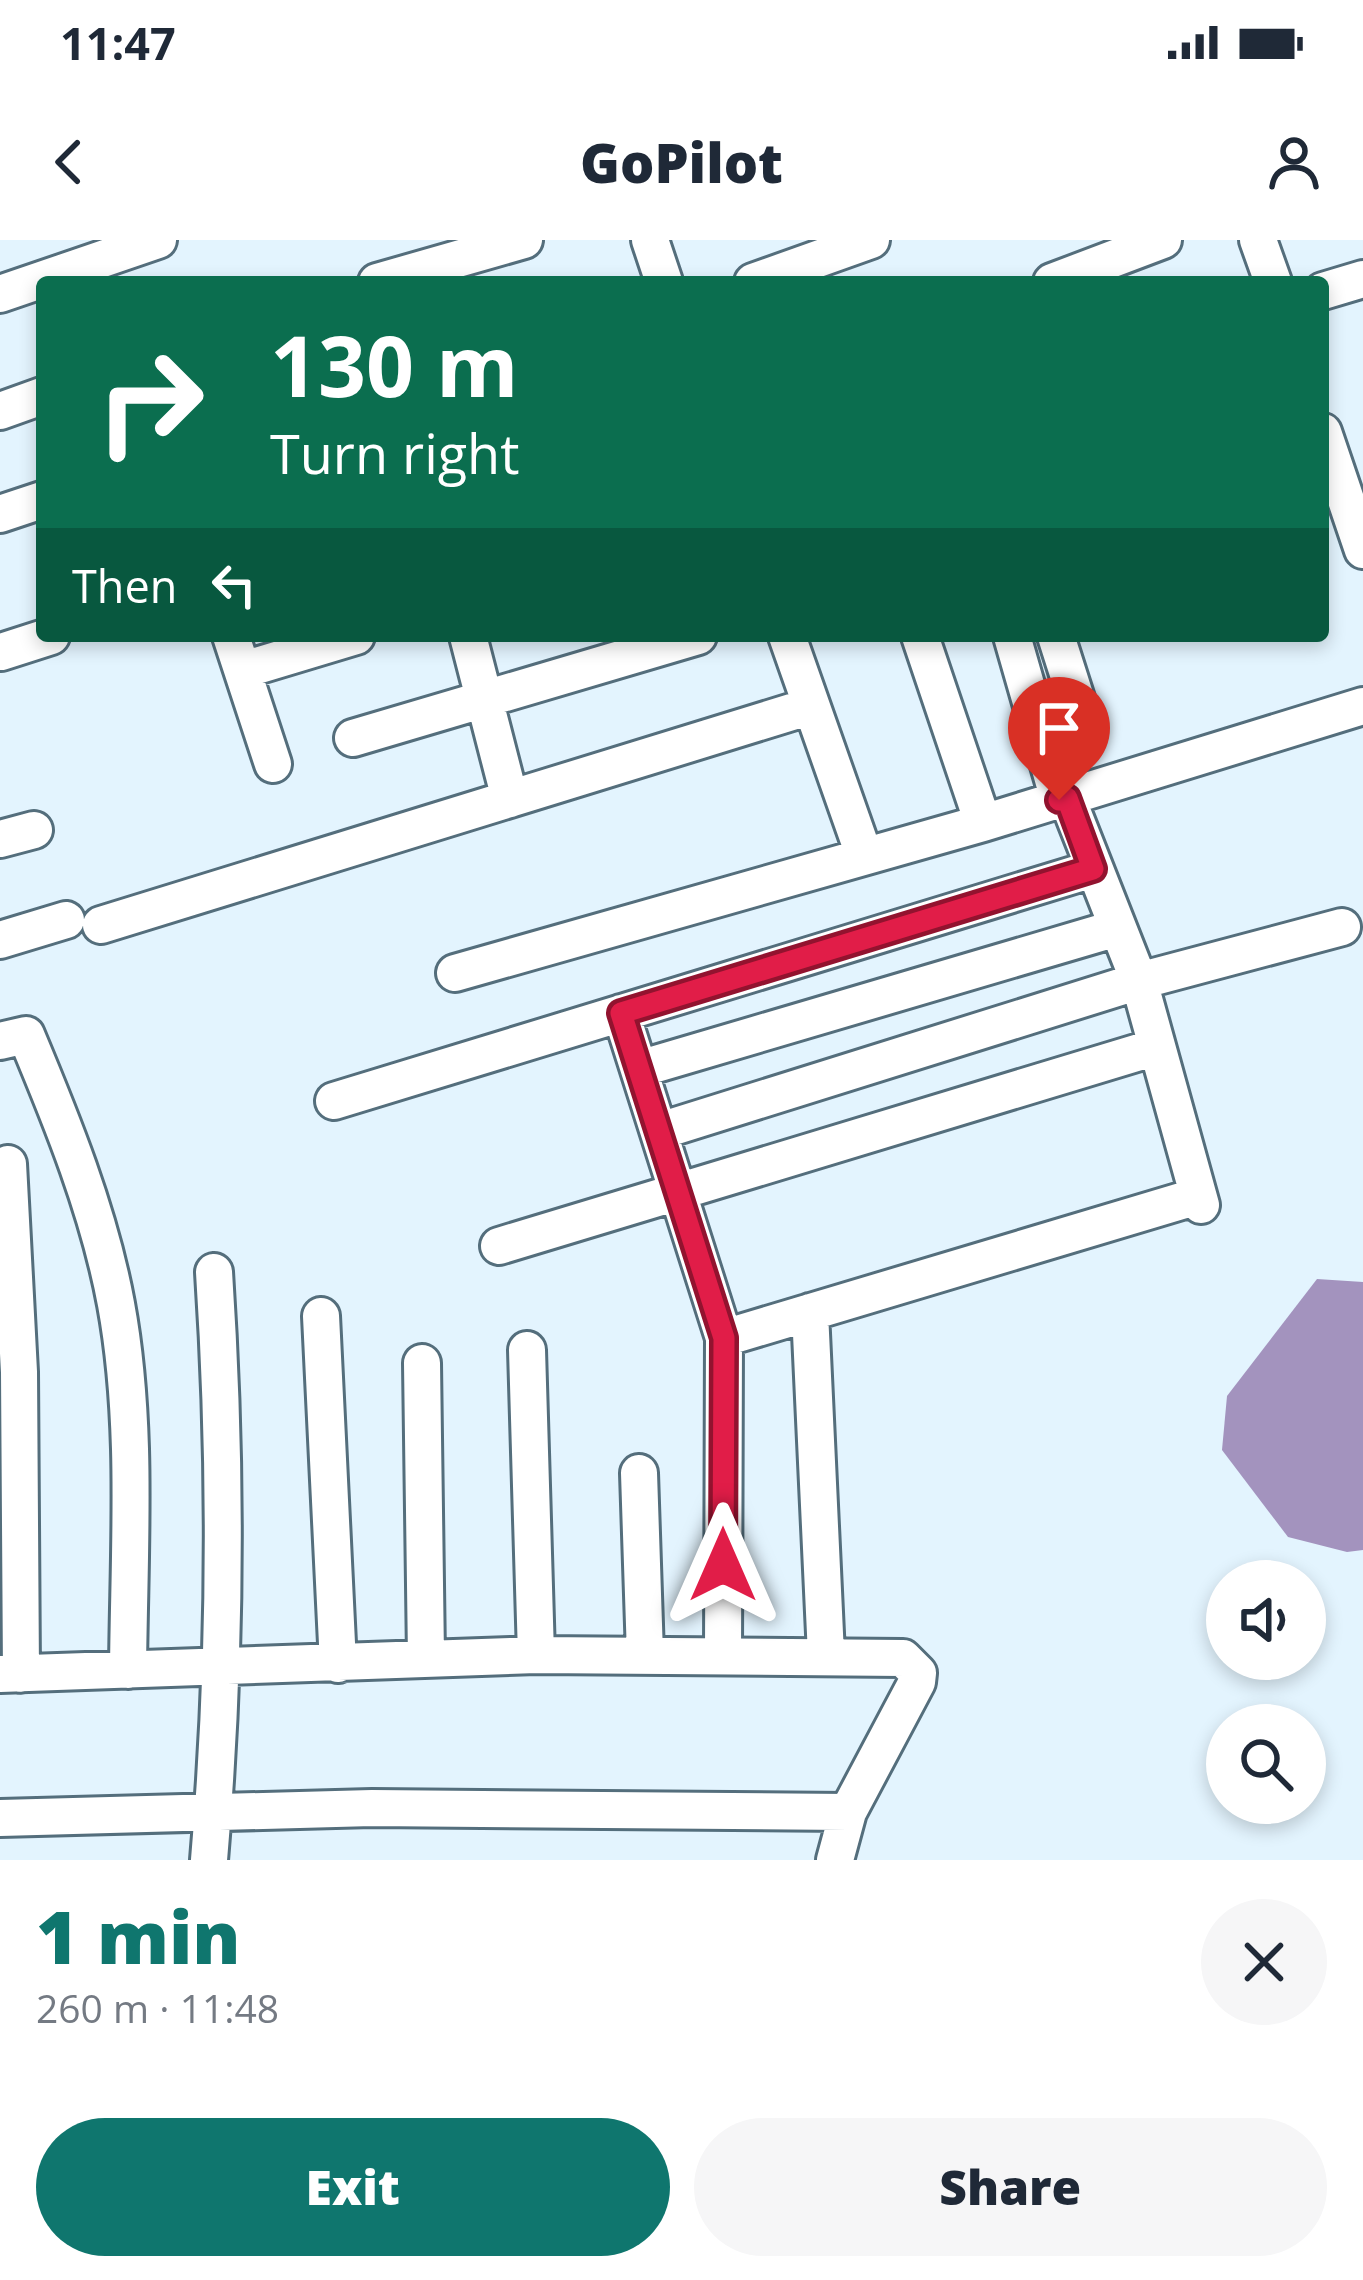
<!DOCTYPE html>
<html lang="en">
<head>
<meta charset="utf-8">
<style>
	body { margin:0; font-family:"Open Sans",sans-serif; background:#f6f6f7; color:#1f2937; height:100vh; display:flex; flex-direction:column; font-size:45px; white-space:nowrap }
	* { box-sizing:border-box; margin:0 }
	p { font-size:39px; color:#747a83 }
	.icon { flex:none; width:66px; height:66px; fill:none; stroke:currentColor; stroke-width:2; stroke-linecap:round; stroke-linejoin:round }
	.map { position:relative; height:1620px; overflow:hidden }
	.sheet { display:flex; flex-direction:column; background:#fff; flex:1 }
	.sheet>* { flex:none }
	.top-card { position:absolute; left:36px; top:36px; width:1293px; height:366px; border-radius:12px; box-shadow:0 6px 18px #0003; background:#0b6e4f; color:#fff; overflow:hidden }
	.fabs { position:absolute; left:1206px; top:1320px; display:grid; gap:24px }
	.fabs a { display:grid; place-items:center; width:120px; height:120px; border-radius:50%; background:#fff; box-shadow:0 6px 18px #0003; font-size:60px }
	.pin { position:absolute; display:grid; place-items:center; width:102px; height:102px; color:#fff; margin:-123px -51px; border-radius:50% 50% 50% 0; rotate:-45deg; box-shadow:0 0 12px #0007 }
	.pin .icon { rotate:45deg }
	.me { position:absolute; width:132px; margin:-66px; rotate:0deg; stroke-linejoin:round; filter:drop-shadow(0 0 9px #0008) }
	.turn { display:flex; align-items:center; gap:42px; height:252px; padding:0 36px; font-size:54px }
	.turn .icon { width:156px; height:156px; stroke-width:2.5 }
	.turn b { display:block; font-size:84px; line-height:102px }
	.then { display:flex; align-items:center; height:114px; padding:0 36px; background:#0003; gap:24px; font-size:45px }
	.round { display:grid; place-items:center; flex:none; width:126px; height:126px; border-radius:63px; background:#f6f6f7 }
	.head { display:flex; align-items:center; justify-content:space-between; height:204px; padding:0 36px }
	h1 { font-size:72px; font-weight:800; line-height:90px; color:#0f766e }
	.cta { display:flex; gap:24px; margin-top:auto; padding:24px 36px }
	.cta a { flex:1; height:138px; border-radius:72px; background:#0f766e; color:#fff; font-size:48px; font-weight:800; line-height:138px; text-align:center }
	.cta a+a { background:#f6f6f7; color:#1f2937 }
	.status { display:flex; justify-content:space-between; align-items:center; height:84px; padding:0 60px; background:#fff; direction:ltr }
	.status svg { height:33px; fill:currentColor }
	header { display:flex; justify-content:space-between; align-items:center; height:156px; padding:0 36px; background:#fff; font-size:54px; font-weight:800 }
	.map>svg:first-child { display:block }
	.water { fill:#a393be }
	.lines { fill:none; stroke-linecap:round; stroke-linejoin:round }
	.minor-casing { stroke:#546e7c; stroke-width:42 }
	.minor { stroke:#fff; stroke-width:36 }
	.route-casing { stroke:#92132f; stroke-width:30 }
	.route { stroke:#e11d48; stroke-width:21 }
</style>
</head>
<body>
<div class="status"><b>11:47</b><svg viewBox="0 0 49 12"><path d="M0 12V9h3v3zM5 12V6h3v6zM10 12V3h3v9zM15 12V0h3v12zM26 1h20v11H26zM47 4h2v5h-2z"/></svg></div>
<header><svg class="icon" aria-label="back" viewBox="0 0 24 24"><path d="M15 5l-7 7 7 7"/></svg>GoPilot<svg class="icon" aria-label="person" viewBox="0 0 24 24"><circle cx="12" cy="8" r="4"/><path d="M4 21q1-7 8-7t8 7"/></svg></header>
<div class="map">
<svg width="1363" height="1620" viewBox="0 0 1363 1620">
	<rect width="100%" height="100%" fill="#e3f4fe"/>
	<path class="water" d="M1317,1039L1363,1042V1310L1347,1312L1288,1297L1222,1210L1227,1156Z"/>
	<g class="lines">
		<g class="minor-casing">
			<path id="minor" d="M650,0L664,42
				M1258,0L1273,42
				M377,42L524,0
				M753,42L871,0
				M1052,42L1163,0
				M1323,51L1363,39
				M0,54L158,0
				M0,171L42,156
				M1323,192L1363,310
				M0,274L42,260
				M231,396L273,524
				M468,396L510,559
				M787,396L864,615
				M920,396L983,583
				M1012,396L1059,560
				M1056,396L1078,465
				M1,412L51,396
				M243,430L356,396
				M353,498L698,396
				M1067,558L1139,741L1201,965
				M0,599L34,590
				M101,685L811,466
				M0,700L66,680
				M455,733L983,583L1363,466
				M621,773L724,1098L723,1416
				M0,801L26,795C62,881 99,972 116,1064C138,1183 129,1309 128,1430
				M639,829L1117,688
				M334,861L1093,629
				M660,891L1139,741L1342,687
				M8,924L19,1132L21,1434
				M499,1006L1156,807
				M810,1072L826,1415
				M321,1076L338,1424
				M724,1098L1198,956
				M527,1110L536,1415
				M422,1123L426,1418
				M639,1233L645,1415
				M0,1434L536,1415L903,1418L918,1433L917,1442L848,1572L835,1620
				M0,1578L372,1568L848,1572
				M209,1620C226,1423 227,1229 214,1032"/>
		</g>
		<use href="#minor" class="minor"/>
	</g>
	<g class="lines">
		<g class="route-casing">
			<path id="route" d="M723,1325L724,1098L621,773L1093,629L1067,558L1059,560"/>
		</g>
		<use href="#route" class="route"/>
	</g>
</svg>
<div class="fabs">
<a><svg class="icon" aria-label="sound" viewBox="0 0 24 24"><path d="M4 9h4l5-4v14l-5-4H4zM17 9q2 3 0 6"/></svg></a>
<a><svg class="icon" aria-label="search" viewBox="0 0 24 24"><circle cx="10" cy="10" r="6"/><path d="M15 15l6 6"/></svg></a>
</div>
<div class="pin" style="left:1059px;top:560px;background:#d93025"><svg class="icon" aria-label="arrive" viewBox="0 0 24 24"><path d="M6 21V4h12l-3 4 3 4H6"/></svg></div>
<svg class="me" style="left:723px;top:1325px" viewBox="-20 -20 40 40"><path d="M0-17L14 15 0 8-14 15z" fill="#e11d48" stroke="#fff" stroke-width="4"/></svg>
<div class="top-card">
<div class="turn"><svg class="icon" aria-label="right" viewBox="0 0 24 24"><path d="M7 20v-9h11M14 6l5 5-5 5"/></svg><div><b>130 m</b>Turn right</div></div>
<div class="then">Then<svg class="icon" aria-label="left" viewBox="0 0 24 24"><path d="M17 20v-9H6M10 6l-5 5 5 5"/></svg></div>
</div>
</div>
<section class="sheet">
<div class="head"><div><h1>1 min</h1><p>260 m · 11:48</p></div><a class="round"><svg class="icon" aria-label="close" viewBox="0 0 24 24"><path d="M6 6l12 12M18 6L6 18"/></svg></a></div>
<div class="cta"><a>Exit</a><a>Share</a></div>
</section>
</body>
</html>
